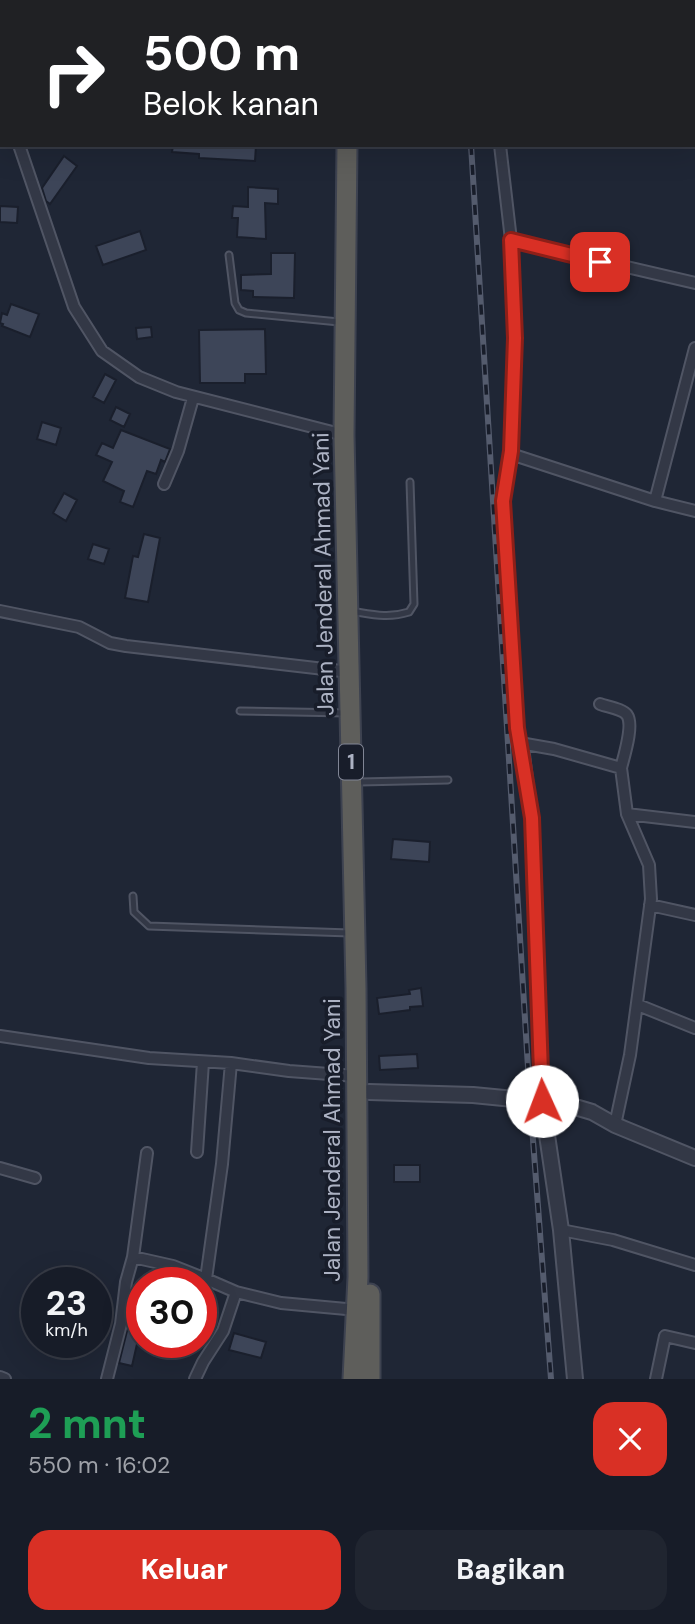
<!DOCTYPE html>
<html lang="id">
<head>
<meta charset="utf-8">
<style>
	body { margin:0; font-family:"DM Sans",sans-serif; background:#202530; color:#f1f3f6; height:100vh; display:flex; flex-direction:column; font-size:26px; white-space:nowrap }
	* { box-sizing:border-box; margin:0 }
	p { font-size:23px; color:#9ea1a8 }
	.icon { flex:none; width:38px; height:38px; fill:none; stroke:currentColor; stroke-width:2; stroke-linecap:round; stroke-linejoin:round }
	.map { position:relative; height:1379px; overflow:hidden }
	.details { display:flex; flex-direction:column; background:#171c28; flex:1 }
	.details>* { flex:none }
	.banner { position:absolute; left:0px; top:0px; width:696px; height:147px; box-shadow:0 7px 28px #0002,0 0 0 2px #363a45; background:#202124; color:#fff; overflow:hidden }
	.speed { position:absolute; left:21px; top:1267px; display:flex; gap:14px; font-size:35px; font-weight:700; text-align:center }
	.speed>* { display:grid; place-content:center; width:91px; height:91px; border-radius:50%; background:#171c28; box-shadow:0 7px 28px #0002,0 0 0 2px #363a45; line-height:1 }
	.speed small { font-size:18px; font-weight:400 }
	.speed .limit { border:10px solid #d22; background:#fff; color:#111 }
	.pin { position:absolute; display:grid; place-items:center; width:60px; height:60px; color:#fff; margin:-30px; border-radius:14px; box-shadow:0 4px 10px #0006 }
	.me { position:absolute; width:77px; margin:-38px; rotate:358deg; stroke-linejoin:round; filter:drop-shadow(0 0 5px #0008) }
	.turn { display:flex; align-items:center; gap:24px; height:147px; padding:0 28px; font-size:32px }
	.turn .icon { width:91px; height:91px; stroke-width:2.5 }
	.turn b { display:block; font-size:49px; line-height:60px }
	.round { display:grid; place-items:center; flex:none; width:74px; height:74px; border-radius:21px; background:#202530 }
	.summary { display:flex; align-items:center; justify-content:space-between; height:119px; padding:0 28px }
	h1 { font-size:42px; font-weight:800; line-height:52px; color:#1e9e55 }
	.primary-button { display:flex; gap:14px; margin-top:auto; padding:14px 28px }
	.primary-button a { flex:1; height:80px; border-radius:21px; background:#d93025; color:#fff; font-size:28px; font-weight:800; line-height:80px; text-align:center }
	.primary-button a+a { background:#202530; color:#f1f3f6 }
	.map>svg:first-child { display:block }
	.building { fill:#3d4558; stroke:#1a1f2c; stroke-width:2 }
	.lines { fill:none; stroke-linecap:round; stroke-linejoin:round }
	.service-casing { stroke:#505564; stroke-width:9 }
	.minor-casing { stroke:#505564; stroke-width:14 }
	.tertiary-casing { stroke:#505564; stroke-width:18 }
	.trunk-casing { stroke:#3d4250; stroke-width:23 }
	.service { stroke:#333846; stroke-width:5 }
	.minor { stroke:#333846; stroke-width:10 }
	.tertiary { stroke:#333846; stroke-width:14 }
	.trunk { stroke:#5e5e5b; stroke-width:19 }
	.rail-casing { stroke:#545b6d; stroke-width:6 }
	.rail { stroke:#181d2a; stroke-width:3.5; stroke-dasharray:10; stroke-linecap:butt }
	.route-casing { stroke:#8d1f18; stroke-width:18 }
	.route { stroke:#d93025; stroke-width:12 }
	.labels { text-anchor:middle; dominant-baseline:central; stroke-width:7; stroke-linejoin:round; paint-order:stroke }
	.shield { fill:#181d2a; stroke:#808595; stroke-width:2 }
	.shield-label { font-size:21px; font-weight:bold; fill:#acb2c3 }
	.street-label { font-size:23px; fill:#acb2c3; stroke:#181d2a }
</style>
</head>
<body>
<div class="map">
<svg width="695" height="1379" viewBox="0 0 695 1379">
	<rect width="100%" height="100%" fill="#1f2635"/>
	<path class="building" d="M173,145H256L255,161L199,158V154L172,152Z
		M64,156L77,166L50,204L46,201L42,188Z
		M248,187L278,189V204L265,203L266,239L237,237L238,218H232L233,206L248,207Z
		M0,206L18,207L17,223L0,222Z
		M140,231L146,250L103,265L96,246Z
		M271,253H295L294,298L253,297V291L241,290V275L271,274Z
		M11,304L39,314L30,337L2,326L3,324L0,323L2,313L7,315Z
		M151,327L152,337L137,339L136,328Z
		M265,329L266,374H245V383H200L199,330Z
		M105,374L116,380L104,403L93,397Z
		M116,407L130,414L124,427L110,420Z
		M42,422L61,428L56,445L37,439Z
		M121,430L170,449L165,462L161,460L156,474L147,471L133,507L120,502L124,491L103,481L112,462L96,455L102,443L113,448Z
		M64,493L77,500L66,521L53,513Z
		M144,534L160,538L148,602L125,598L133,556L138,557Z
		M93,544L109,549L104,564L88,559Z
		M393,839L430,842L429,862L391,859Z
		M421,988L423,1006L410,1007V1010L379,1014L377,998L410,994L409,990Z
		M417,1054L418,1068L380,1070L379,1056Z
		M394,1165H420V1182H394Z
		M130,1319L142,1322L132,1366L119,1363Z
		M234,1333L266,1342L261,1358L229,1350Z"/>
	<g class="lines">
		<g class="service-casing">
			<path id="service" d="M229,255L235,303L239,310L246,313L339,322
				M357,612C375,615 390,618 409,612L414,604L410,482
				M240,711L347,713
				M360,782L448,780
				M133,896L134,912L149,926L350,933"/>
		</g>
		<g class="minor-casing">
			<path id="minor" d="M483,0V2
				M635,0V2
				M0,16H2
				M0,97L2,99
				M19,145L74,307L102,351L139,377L176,392L344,435
				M500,145L511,240L515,338L511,451L503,501L517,728L524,755L532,818L542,1101
				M511,240L695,283
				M695,348L655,501L695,511
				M511,451L517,456L655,501
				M164,484L178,451L193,398
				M0,611L79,627L110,643L126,646L350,672
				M600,704C608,707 623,709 627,715C634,725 624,756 621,768
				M520,743L554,749L621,768L627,814L649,865L651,899L630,1055L615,1125
				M627,814L695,822
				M650,905L695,915
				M638,1005L695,1028
				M0,1036L149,1058L231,1063L289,1071L356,1076
				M197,1152L203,1062
				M0,1168L35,1178
				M561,1230L613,1240L695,1265
				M133,1257L173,1266L206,1279
				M236,1292L281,1303L357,1310
				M0,1377L5,1379
				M107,1379L121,1324L126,1282L133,1257L147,1153
				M195,1379L203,1362L223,1331L236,1292L206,1279L222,1164L231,1063
				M656,1379L665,1336L695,1343"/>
		</g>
		<g class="tertiary-casing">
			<path id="tertiary" d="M369,1092L473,1095L565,1104L592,1112L615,1125L695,1158
				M542,1101L561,1230L575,1379"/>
		</g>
		<g class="trunk-casing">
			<path id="trunk" d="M351,2V0
				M347,145L344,435L356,988L358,1277L353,1379
				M370,1294V1379"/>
		</g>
		<use href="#service" class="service"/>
		<use href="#minor" class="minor"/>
		<use href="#tertiary" class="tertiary"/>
		<use href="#trunk" class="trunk"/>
		<g class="rail-casing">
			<path id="rail" d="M462,0V2
				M471,145L530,1100L551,1379"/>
		</g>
		<use href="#rail" class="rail"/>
	</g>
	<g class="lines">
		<g class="route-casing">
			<path id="route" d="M542,1101L532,818L517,728L503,501L511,451L515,338L511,240L600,262"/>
		</g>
		<use href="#route" class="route"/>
	</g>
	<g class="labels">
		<rect class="shield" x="339" y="744.5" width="24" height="35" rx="5"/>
		<g class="shield-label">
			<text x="351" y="762">1</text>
		</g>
		<g class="street-label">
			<text transform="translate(323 574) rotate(-91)">Jalan Jenderal Ahmad Yani</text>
			<text transform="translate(332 1140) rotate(-90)">Jalan Jenderal Ahmad Yani</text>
		</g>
	</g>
</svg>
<div class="speed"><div>23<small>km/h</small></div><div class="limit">30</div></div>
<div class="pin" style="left:600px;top:262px;background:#d93025"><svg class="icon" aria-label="arrive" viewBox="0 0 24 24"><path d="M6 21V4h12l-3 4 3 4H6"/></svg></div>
<svg class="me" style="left:542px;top:1101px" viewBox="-20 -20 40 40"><circle r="19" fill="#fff"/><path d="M0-13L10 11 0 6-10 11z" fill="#d93025"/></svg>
<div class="banner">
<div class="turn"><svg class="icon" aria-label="right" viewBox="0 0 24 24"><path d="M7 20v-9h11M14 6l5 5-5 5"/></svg><div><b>500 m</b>Belok kanan</div></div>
</div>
</div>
<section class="details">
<div class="summary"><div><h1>2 mnt</h1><p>550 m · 16:02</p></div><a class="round" style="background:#d93025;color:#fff"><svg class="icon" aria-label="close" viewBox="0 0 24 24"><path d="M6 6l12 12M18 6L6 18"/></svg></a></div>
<div class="primary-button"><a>Keluar</a><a>Bagikan</a></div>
</section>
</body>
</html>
